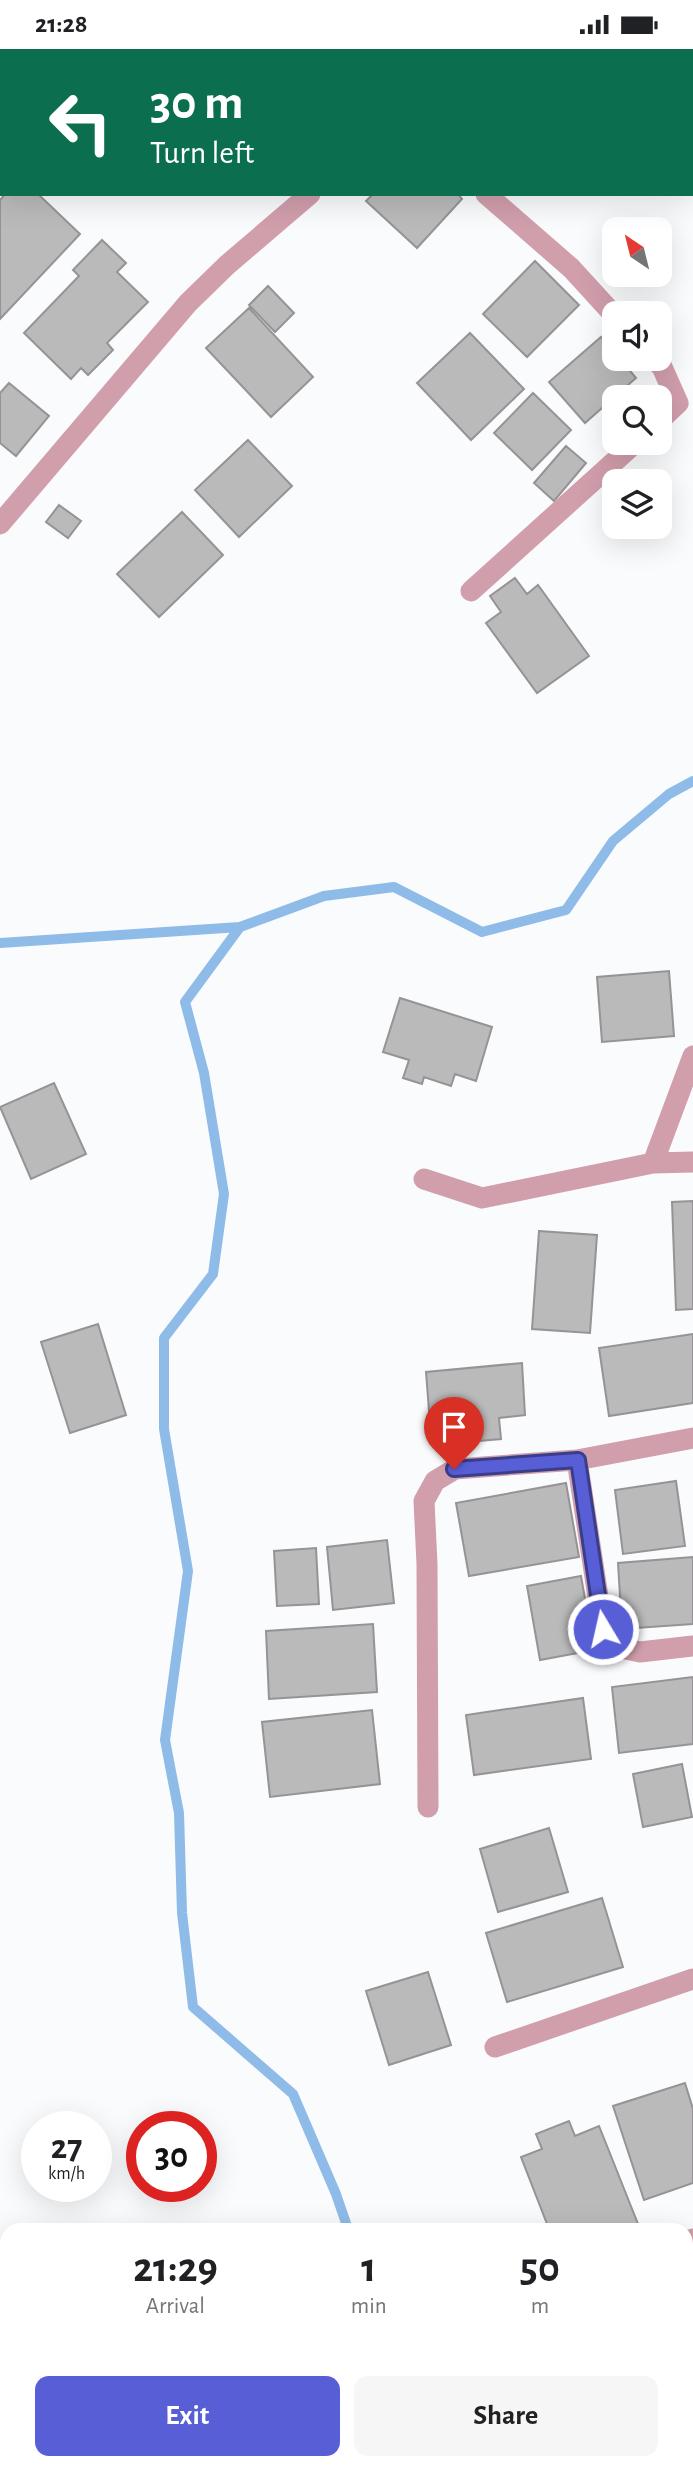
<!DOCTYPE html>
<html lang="en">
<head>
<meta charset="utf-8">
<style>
	body { margin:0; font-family:"Alegreya Sans",sans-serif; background:#f6f6f6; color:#202124; height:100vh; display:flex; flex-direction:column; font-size:26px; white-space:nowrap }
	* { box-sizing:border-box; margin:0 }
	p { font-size:23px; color:#757577 }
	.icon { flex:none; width:38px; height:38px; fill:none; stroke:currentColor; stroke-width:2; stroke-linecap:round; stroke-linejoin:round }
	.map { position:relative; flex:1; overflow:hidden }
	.panel { position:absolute; left:0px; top:2174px; width:693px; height:247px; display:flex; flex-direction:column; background:#fff; border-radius:21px 21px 0 0; box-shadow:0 7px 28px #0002 }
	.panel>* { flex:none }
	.top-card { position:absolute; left:0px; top:0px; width:693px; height:147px; box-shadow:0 7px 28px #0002; background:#0b6e4f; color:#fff; overflow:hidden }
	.needle { width:46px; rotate:325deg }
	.buttons { position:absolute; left:602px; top:168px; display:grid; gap:14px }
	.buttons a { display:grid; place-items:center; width:70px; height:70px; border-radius:14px; background:#fff; box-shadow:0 7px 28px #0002; font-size:35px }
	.speed { position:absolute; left:21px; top:2062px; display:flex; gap:14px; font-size:35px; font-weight:700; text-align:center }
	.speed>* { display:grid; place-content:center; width:91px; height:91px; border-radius:50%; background:#fff; box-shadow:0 7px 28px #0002; line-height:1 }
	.speed small { font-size:18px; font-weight:400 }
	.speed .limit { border:10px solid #d22; background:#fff; color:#111 }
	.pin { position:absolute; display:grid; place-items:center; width:60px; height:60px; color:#fff; margin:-72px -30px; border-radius:50% 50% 50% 0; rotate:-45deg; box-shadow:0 0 7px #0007 }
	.pin .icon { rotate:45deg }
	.me { position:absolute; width:77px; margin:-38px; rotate:351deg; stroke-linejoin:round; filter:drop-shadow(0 0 5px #0008) }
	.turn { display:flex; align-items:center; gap:24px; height:147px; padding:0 35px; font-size:32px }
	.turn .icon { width:91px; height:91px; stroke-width:2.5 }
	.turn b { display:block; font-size:49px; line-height:60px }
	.eta { display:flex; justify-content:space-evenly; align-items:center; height:119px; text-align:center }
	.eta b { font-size:42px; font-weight:700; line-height:49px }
	.button { display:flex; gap:14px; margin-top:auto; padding:14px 35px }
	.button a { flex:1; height:80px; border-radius:14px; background:#585fd6; color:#fff; font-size:28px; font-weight:700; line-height:80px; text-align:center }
	.button a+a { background:#f6f6f6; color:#202124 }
	.status { display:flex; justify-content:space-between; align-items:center; height:49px; padding:0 35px; background:#fff; direction:ltr }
	.status svg { height:19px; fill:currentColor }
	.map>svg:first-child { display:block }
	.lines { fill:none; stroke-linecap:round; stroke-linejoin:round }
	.stream { stroke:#8fbbe8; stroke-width:10 }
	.building { fill:#bbbabb; stroke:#959395; stroke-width:2 }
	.street { stroke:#d19eac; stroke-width:21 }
	.route-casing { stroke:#393e8b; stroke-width:18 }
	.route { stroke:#585fd6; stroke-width:12 }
</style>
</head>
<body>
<div class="status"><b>21:28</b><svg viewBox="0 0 49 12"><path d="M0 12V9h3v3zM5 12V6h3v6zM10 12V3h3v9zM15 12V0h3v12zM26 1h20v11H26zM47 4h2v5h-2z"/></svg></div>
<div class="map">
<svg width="693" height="2419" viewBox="0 0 693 2419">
	<rect width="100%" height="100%" fill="#fafbfd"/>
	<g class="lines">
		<path class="stream" d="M0,894L240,878
			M348,2180L336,2145L293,2045L193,1958L182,1864L179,1764L165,1691L188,1522L164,1380V1289L213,1225L224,1145L204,1024L185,953L240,878L324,847L394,838L482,883L566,861L613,792L669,745L693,732
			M532,2413L537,2419"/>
	</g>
	<path class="building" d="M6,0H80L81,2H7Z
		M253,0H339L340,2H254Z
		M5,145H38L80,185L0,270V151Z
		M373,145H458L462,150L417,199L366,152Z
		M102,191L126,214L117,223L148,253L107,294L113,301L88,326L81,319L71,330L24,284L79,227L73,221Z
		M535,212L579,256L527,308L483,265Z
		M268,237L294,264L275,283L249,256Z
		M249,259L313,328L271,368L206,299Z
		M470,284L524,340L471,391L417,334Z
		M601,288L614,303V310H620L636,329L585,374L549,333Z
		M9,334L49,367L16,407L0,394V344Z
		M533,344L571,381L532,421L494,384Z
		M248,391L292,437L239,488L195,441Z
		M566,397L586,414L554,452L534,434Z
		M59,456L81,472L68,489L46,473Z
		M182,463L223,506L159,568L117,525Z
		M515,529L527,545L538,536L589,607L537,644L486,574L501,563L490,547Z
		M669,922L674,987L602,993L597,928Z
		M400,949L492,978L476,1032L455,1025L451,1037L424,1028L422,1035L403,1029L409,1011L383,1003Z
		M54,1034L86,1105L31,1130L0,1058Z
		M693,1152V1260L676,1261L672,1153Z
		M539,1182L597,1186L590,1284L532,1280Z
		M98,1275L126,1366L70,1384L41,1293Z
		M693,1285V1354L609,1367L599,1299Z
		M522,1314L525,1366L499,1369L501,1390L457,1394L456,1372L430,1375L426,1323Z
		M676,1432L685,1497L623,1505L615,1441Z
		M566,1434L579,1508L469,1527L456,1454Z
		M387,1491L394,1554L333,1561L327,1498Z
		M316,1499L319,1555L277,1557L274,1502Z
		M693,1508V1575L622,1580L618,1514Z
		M581,1527L594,1601L540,1611L527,1537Z
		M373,1575L377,1643L269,1650L266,1582Z
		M693,1628V1695L619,1704L612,1638Z
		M583,1649L591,1710L474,1726L466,1666Z
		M372,1661L380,1735L270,1748L262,1673Z
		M682,1715L692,1768L643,1778L633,1725Z
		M549,1779L568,1843L498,1863L480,1800Z
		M602,1849L623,1918L507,1953L486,1884Z
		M428,1923L451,1996L389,2016L366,1942Z
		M685,2034L693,2060V2134L644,2151L613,2057Z
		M569,2072L575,2087L599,2077L638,2175L624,2180H549L521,2108L542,2100L536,2085Z
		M40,2413H99L100,2419H41Z"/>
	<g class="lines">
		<path class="street" d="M437,2L438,0
			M486,145L571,219L614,266
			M654,310L662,318L678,354L660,371
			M0,475L188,254L227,216L310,145
			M471,542L635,394
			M653,1114L693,1007
			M424,1130L482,1149L653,1114L693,1113
			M577,1411L603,1580L616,1598L640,1603L693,1597
			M428,1758L427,1515L424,1452L435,1432L455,1420L577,1411L693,1389
			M495,1998L693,1930
			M686,2193L693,2190"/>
	</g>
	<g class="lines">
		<g class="route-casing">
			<path id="route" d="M454,1420L578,1411L603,1580"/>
		</g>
		<use href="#route" class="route"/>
	</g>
</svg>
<div class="buttons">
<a><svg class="needle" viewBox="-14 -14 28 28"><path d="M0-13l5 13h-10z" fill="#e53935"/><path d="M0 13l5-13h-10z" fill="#757577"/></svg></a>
<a><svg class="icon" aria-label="sound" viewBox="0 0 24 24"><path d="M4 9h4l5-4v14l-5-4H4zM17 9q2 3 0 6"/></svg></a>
<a><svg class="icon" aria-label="search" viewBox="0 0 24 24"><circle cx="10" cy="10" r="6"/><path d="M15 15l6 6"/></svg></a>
<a><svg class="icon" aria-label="layers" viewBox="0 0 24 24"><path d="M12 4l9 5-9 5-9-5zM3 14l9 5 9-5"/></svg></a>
</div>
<div class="speed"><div>27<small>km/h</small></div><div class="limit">30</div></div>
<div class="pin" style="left:454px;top:1420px;background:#d93025"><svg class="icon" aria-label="arrive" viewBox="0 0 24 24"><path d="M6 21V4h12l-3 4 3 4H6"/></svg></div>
<svg class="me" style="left:603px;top:1580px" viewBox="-20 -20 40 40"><circle r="17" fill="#585fd6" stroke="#fff" stroke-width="3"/><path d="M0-11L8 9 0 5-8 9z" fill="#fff"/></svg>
<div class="top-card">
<div class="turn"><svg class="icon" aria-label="left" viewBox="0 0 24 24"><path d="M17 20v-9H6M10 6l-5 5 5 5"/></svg><div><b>30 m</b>Turn left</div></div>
</div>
<section class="panel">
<div class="eta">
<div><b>21:29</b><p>Arrival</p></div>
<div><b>1</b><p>min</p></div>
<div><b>50</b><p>m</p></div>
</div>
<div class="button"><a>Exit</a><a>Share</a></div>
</section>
</div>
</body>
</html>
